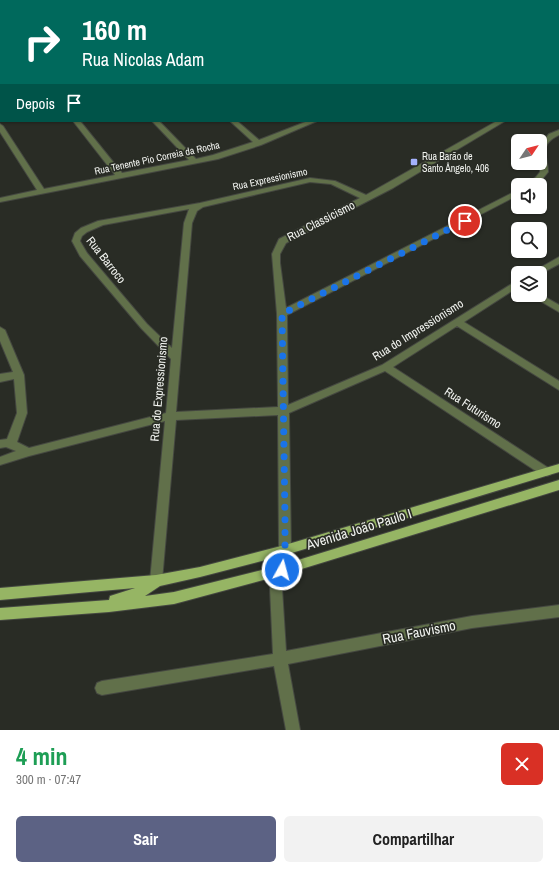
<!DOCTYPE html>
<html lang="pt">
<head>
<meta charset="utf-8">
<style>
	body { margin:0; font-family:"Archivo Narrow",sans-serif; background:#f2f2f2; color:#222; height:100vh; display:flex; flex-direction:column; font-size:15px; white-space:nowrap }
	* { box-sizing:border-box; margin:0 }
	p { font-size:13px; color:#767676 }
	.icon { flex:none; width:22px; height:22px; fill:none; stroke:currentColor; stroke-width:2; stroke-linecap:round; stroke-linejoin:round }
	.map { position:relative; height:730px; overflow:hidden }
	.details { display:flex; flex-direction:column; background:#fff; flex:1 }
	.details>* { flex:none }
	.hud { position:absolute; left:0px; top:0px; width:559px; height:122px; box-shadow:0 1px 3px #0004; background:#00695c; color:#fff; overflow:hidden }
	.needle { width:26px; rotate:55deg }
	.fabs { position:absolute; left:511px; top:134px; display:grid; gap:8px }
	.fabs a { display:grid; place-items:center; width:36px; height:36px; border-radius:6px; background:#fff; box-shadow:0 1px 3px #0004; font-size:20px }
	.pin { position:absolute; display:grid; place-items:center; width:34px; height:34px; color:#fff; margin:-17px; border:2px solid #fff; border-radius:50%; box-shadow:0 1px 4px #0007 }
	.me { position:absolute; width:44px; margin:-22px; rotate:7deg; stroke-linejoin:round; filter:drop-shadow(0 0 3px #0008) }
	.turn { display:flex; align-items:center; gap:14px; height:84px; padding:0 16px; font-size:18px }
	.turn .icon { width:52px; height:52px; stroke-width:2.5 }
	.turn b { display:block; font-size:28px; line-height:34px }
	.then { display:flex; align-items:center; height:38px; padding:0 16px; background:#0003; gap:8px; font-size:15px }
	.round { display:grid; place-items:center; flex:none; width:42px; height:42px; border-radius:6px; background:#f2f2f2 }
	.headline { display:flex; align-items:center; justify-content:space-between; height:68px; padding:0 16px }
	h1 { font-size:24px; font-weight:700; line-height:30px; color:#1e9e55 }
	.primary-button { display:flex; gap:8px; margin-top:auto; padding:8px 16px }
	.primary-button a { flex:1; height:46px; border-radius:6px; background:#5c6284; color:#fff; font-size:16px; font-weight:700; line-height:46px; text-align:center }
	.primary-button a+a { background:#f2f2f2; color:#222 }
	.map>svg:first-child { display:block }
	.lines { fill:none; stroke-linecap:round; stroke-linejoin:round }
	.minor-casing { stroke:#454841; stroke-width:2 }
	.major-casing { stroke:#454841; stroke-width:2 }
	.minor { fill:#61704a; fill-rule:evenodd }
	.major { fill:#96b564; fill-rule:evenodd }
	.route { stroke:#1a73e8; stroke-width:7; stroke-dasharray:0 12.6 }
	.poi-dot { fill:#a4b1fc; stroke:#292c25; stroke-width:1.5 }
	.labels { text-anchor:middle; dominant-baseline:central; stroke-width:3.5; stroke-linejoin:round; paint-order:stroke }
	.far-poi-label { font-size:10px; fill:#f2f4f0; stroke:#292c25; text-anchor:start }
	.far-street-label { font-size:10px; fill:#f2f4f0; stroke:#292c25 }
	.street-label { font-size:12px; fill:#f2f4f0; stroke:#292c25 }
	.near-street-label { font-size:14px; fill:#f2f4f0; stroke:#292c25 }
</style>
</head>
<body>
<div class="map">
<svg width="559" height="730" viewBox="0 0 559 730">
	<rect width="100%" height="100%" fill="#292c25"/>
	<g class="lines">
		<g class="minor-casing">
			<path id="minor" d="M83,0H90L91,1H84Z
				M186,0H192L193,1H187Z
				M275,0H283L284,1H276Z
				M296,0H315L295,1Z
				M381,0H392L393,1H382Z
				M454,0H460V1H454Z
				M506,0H515L505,1Z
				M0,9L1,10V14L0,13Z
				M0,33H1V37H0Z
				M558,35H559V40H558Z
				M558,59H559V63H558Z
				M0,64H1V68H0Z
				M558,97H559V101H558Z
				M73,121H80L122,173L189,160L152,121H159L196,159L213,155L253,142L230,121H237L259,140L308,121H317L261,145L218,159L0,202V198L37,190L0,132V124L3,126L44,189L115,175Z
				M497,121H505L393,188L286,243L280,254V263L286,308L518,190V195L287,315L288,405L382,365L518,280V287L464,322L559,381V390L457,326L393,367L550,469L552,472L550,475L546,476L542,475L385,371L289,413L291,550L288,570L282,588L286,651L472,616L559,605V617L472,628L288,664L300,730H286L274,666L102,695L97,693L95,688L97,683L102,681L273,654L270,588L276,570L279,550L278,415L176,420L162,581L161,585L156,587L151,585L150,581L165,421L29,456L0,465V457L16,451L6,447L0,448V440L7,439L17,413L14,379L0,382V374L13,372L0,341V327L5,330L24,375L27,413L17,442L29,448L166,413L171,359L141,328L80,256L72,241L75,233L81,228L98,221L200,203L310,178L335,181L366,195ZM310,182L331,184L360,198L279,239L272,254L277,314L278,407L176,412L192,223L197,211L203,207ZM189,209L184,223L172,348L147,324L87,253L80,241L82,236L87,232L103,225Z
				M559,130V135C537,146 548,155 548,172C541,181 538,185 526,185L536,177L540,172V145L549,134Z
				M559,257V264L540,274L531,273Z
				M540,294L559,305V312L530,295Z"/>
		</g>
		<g class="major-casing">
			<path id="major" d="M559,464V472L285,555L200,577L160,586L145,596L174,592L282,565L559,480V490L282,575L174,604L109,612L0,620V608L109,600L110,596L135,588L0,600V588L156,575L200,567L285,545Z"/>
		</g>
		<use href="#minor" class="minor"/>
		<use href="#major" class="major"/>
	</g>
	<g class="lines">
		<path class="route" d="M282,570L285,550V520L282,314L465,221"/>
	</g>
	<rect class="poi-dot" x="410" y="158" width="8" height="8" rx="2"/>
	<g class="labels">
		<g class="far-poi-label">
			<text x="422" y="156">Rua Barão de<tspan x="422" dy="12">Santo Ângelo, 406</tspan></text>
		</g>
		<g class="far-street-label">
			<text transform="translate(157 158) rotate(-12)">Rua Tenente Pio Correia da Rocha</text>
			<text transform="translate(270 179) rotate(-12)">Rua Expressionismo</text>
		</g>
		<g class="street-label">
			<text transform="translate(321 221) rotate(-27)">Rua Classicismo</text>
			<text transform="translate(106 260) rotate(52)">Rua Barroco</text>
			<text transform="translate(418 330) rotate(-32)">Rua do Impressionismo</text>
			<text transform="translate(159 389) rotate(-85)">Rua do Expressionismo</text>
			<text transform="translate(473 408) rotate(33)">Rua Futurismo</text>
		</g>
		<g class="near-street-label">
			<text transform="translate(359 529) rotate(-17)">Avenida João Paulo I</text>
			<text transform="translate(419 632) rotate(-11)">Rua Fauvismo</text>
		</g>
	</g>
</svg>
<div class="fabs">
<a><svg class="needle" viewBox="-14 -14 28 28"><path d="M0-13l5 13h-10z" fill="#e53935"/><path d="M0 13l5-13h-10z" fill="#767676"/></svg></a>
<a><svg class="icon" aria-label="sound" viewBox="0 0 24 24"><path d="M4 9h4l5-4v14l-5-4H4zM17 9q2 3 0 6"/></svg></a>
<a><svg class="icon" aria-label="search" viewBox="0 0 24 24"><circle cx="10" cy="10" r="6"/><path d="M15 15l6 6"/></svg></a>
<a><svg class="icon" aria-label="layers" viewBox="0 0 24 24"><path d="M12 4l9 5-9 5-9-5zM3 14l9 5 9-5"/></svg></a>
</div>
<div class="pin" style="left:465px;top:221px;background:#d93025"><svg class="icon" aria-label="arrive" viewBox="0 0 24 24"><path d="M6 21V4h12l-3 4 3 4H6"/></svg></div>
<svg class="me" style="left:282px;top:570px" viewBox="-20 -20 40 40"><circle r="17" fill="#1a73e8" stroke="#fff" stroke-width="3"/><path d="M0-11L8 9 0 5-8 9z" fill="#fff"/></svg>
<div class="hud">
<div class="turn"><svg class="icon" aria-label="right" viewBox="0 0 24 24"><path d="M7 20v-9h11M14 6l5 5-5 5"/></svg><div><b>160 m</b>Rua Nicolas Adam</div></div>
<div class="then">Depois<svg class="icon" aria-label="arrive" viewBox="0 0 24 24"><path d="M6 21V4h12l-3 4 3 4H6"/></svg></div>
</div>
</div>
<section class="details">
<div class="headline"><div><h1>4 min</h1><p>300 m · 07:47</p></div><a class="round" style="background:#d93025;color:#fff"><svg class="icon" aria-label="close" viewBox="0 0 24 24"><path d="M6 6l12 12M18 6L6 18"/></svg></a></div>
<div class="primary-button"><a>Sair</a><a>Compartilhar</a></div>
</section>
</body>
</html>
